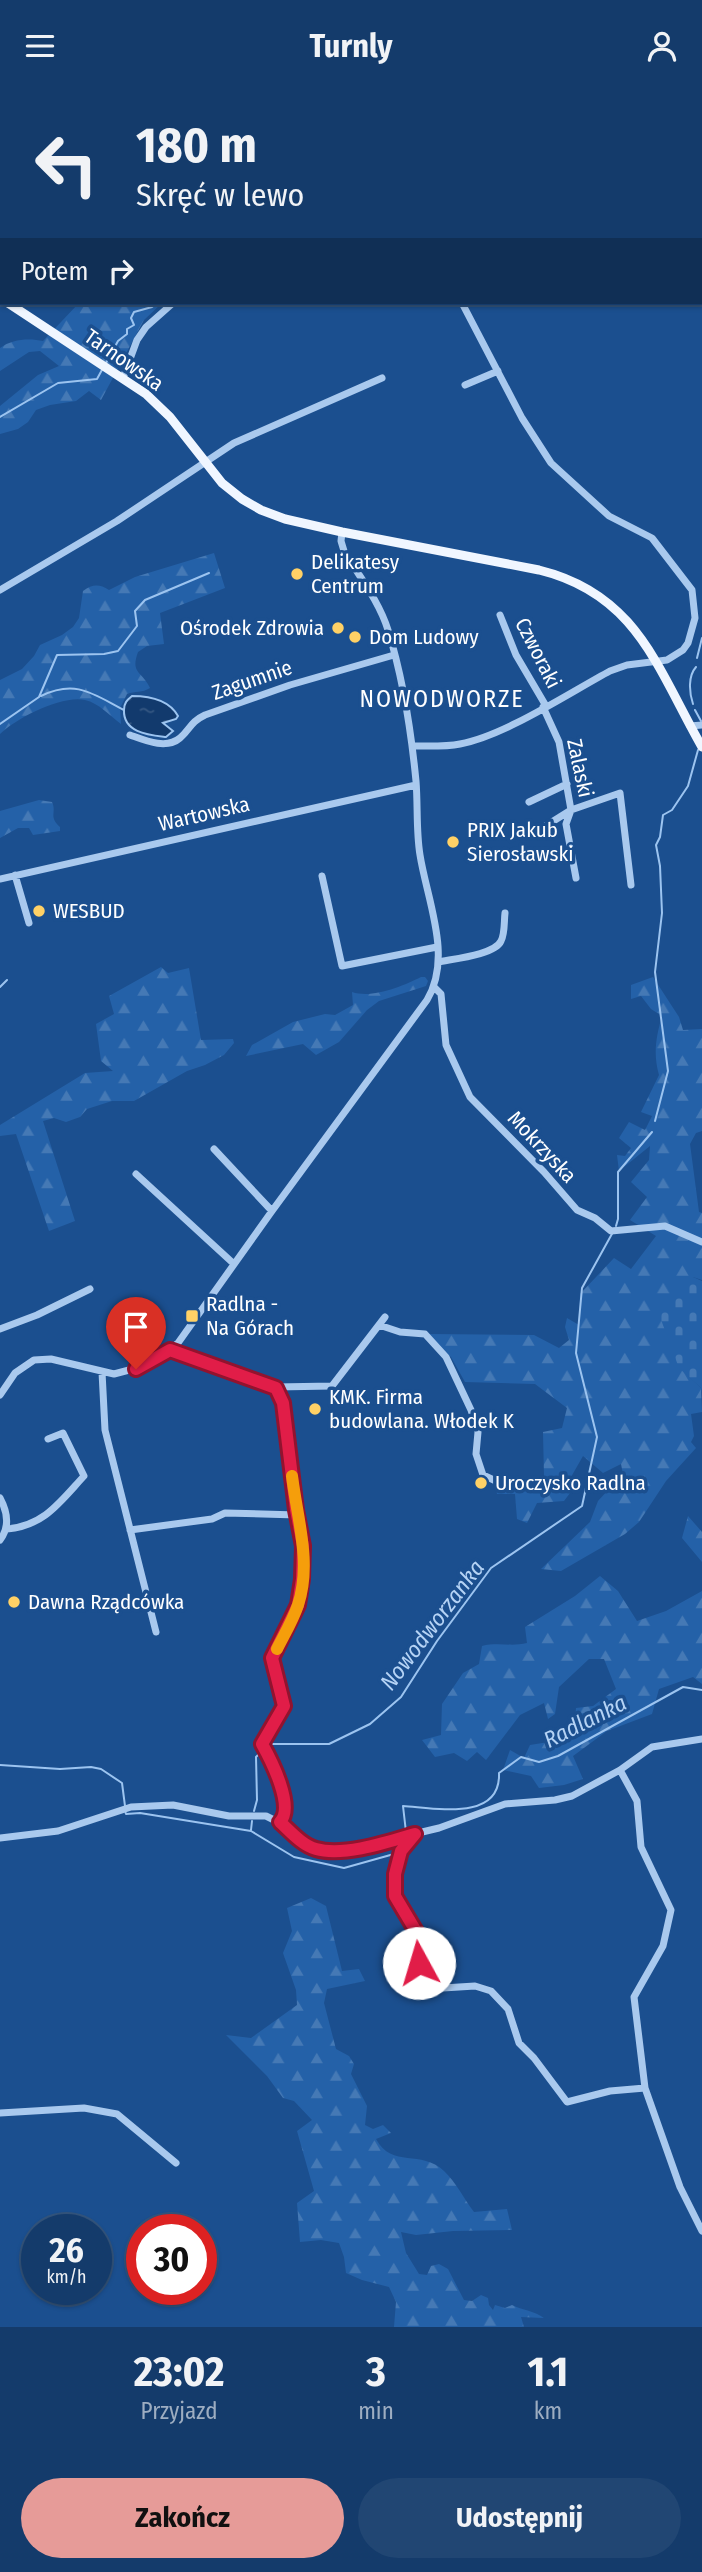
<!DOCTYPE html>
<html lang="pl">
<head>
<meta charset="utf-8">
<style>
	body { margin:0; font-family:"Fira Sans Condensed",sans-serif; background:#214673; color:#f1f3f6; height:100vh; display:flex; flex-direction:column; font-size:26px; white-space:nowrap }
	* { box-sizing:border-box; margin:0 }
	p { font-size:23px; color:#9dadc1 }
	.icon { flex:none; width:38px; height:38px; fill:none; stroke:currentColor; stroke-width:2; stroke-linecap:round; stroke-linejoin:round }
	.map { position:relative; height:2236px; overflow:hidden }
	.side { display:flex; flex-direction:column; background:#143b6b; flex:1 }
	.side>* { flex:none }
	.guide { position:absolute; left:0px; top:0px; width:704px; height:214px; box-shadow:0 2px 5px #0004,0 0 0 2px #33557e; background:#143b6b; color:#f1f3f6; overflow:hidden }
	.speed { position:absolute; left:21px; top:2123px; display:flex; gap:14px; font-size:35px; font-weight:700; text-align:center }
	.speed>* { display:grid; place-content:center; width:91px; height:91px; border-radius:50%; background:#143b6b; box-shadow:0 2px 5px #0004,0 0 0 2px #33557e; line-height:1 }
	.speed small { font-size:18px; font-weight:400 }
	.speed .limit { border:10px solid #d22; background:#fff; color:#111 }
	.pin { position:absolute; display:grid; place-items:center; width:60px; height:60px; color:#fff; margin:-72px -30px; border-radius:50% 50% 50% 0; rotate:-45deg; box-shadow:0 0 7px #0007 }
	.pin .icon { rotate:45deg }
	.me { position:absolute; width:77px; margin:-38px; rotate:354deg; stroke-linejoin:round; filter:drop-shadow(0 0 5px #0008) }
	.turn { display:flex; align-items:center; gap:24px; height:147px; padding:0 21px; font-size:32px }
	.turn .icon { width:91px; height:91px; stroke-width:2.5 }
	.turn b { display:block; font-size:49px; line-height:60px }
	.then { display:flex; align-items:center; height:66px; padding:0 21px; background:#0003; gap:14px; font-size:26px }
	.eta { display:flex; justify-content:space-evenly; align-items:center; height:119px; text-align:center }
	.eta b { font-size:42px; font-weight:700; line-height:49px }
	.primary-button { display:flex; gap:14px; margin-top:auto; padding:14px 21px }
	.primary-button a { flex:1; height:80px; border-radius:42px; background:#e69b98; color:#111; font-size:28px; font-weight:700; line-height:80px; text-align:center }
	.primary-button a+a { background:#214673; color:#f1f3f6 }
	header { display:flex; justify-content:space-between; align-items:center; height:91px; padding:0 21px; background:#143b6b; font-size:32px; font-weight:700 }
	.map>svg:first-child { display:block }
	.forest { fill:url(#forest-firs) }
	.cemetery { fill:url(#cemetery-stones) }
	.water { fill:url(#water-ripples); stroke:#9cc4f0; stroke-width:2 }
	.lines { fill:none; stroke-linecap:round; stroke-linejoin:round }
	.stream { stroke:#9cc4f0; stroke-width:2 }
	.minor { stroke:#a9c9ee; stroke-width:7 }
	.major { stroke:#f0f6ff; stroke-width:9 }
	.route-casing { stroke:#92132f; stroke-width:18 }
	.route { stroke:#e11d48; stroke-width:12 }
	.slow { stroke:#f59e0b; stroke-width:12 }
	.poi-dot { fill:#ffd166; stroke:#1b4f8f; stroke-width:2.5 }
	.labels { text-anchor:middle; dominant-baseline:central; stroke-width:7; stroke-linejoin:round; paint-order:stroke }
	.street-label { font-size:21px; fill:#fff; stroke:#1b4f8f }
	.poi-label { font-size:21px; fill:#fff; stroke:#1b4f8f; text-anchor:start }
	.water-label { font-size:23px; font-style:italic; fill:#b5d3f5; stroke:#1b4f8f }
	.quarter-label { font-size:24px; letter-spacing:2px; fill:#fff; stroke:#1b4f8f }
</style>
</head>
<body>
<header><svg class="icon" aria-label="menu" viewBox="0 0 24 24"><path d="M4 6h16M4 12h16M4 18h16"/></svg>Turnly<svg class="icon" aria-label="person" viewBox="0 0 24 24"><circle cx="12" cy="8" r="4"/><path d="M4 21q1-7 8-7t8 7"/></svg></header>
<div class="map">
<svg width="702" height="2236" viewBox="0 0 702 2236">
	<defs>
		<pattern id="forest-firs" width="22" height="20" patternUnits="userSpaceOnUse" patternTransform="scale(1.75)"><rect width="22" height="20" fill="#2461a8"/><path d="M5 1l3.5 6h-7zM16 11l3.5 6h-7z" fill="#4579b5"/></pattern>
		<pattern id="cemetery-stones" width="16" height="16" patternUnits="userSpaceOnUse" patternTransform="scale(1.75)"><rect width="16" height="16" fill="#2461a8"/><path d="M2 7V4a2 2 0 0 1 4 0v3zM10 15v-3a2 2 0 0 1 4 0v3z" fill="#4579b5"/></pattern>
		<pattern id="water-ripples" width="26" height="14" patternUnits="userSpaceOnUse" patternTransform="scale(1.75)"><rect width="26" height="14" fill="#123a6d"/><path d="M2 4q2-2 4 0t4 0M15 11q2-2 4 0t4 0" fill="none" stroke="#365883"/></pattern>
	</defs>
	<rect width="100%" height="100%" fill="#1b4f8f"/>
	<path class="forest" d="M79,212H162L144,229L101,309L89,300L76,310L50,314L36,319L28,331L18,338L0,343V315L38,284L59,275L40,260L29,261L0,280V257C12,248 29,247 43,250Z
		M214,462L225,497L160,522L164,553L147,555L138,561C130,583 142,580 150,597C142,602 135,600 127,603L120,617L121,633C110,625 99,612 85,609C61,604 17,627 0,643V589L22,578L34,565L40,554L62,544L73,536L79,527L83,500C93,493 99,493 109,499L135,486Z
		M39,709L52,711C57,722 48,725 60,736V740L33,744L29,737H18L0,747V720Z
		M161,876L168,882L189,877L201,949L233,948L234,952L224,964L205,974L187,980L134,1010H112L87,1018L80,1026L66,1031L54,1027L43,1030L75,1130L49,1140L16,1043L0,1045V1034L85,982L113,980L101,970L96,933L114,923L109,905Z
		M421,886H425L428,890L426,895L379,910L367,919L339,951L316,964L303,953L246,965L252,954L293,931L325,923L335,924L353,914L352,901C372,908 403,895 421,886Z
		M653,886L679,926L683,939L702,938V1040L696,1042L690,1053L699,1121L702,1122V1189L693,1186L679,1276L701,1297L702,1321L691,1323L694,1345L691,1351L696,1357L666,1390L639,1431L625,1443L561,1480L541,1478L590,1431L598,1410L623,1383L621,1373L603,1382L583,1365L571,1386L582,1394L570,1402L564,1410L537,1412L527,1432L517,1428L515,1403H497L496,1395L513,1390L544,1385L543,1341L562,1337L567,1317L535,1293L465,1291L451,1266L425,1243L534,1244L559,1257L569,1249L565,1236L567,1227L579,1234L580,1203L614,1167L631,1178L656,1145L630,1129L647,1106L631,1091L649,1069L650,1055L619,1080L617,1064L625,1065L631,1057L619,1047L629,1031L645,1039L652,1025L641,1021L659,984C653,963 656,946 662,925L651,918L641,905L631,908V894Z
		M688,1425L702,1441V1471L682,1447Z
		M600,1485L618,1500L637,1530L666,1520L702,1500V1593L693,1586L659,1598L652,1623L607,1640L573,1665L583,1688L564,1694L539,1697L531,1685L503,1679L510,1659L524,1667L530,1654L555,1650L575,1633L576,1617L593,1615L616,1598L604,1568H589L559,1596L555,1623L548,1628L544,1612L520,1624L486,1669L477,1661L467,1670L454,1662L435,1666L422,1649L441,1644L442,1613L463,1582L479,1573L482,1555C498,1551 512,1556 527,1552L525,1536L575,1505Z
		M311,1807L326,1815L342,1880L359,1878L365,1890L327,1898L324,1912L336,1958L349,1965L354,1973L351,1983L367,2015L365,2034L373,2038L383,2034L391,2042L376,2048C392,2078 421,2058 444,2080C456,2091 464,2108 474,2121L507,2118L512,2139L453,2140L416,2144L401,2141L406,2162L419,2183L427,2184L431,2175L439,2173L448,2178L464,2209L472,2210L481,2204L488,2207L489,2214L493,2219L495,2214L505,2217L512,2214C522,2219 535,2220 544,2227L521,2226L524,2236H394L396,2211L389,2196L362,2189L346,2182L344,2166L339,2152L321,2149L300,2151L297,2112L314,2100L297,2040L312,2029L294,2010L283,2007L267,1985L226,1944L251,1947L297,1914L296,1899L283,1862L292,1840L287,1817Z"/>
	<path class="cemetery" d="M693,1186L702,1190V1302L701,1297L679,1277L657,1218Z"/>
	<path class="water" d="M132,605C149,605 169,609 178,625L176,628L163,632L173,640L166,646C150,644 123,642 124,619C124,612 127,609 132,605Z"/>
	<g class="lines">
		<path class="stream" d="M334,2L338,0
			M106,272L118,250L127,243V238L134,234L131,227L134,221L152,216L157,212
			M0,326L58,292L97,288L103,277
			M697,567L702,547
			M41,605C76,588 93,603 124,619
			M693,613C689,601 688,585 696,576
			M695,619L701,630
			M0,633L39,606L57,564L104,563L118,560L137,535L135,520L145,509L209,482
			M0,896L7,889
			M655,1030L668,980L655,881L662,822L660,775L656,754L660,746L663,724L672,719L688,695L698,659
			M616,1135L618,1128V1081L652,1041
			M266,1655L269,1653H329L370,1633L401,1606L437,1550L491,1477L582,1415L597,1346L576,1262L582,1197L613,1141
			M0,1674L60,1678L91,1676L101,1678L122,1692L125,1715
			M125,1720L126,1723L140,1722L251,1740L294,1766L344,1777L394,1763L401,1749
			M254,1720L257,1709L256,1666L262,1660
			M251,1739L252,1730
			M406,1741L403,1715C435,1717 501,1731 499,1682L521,1666L539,1671L558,1665L683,1596L702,1599"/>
		<path class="minor" d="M219,2V0
			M0,63L2,62
			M0,147H2
			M123,287L137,249L146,236L173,212
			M465,294L498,280
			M0,499L117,430L234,352L382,287
			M500,524L516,564L546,615
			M543,616L559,651L571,719L566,733L576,787
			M690,635L702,634
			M130,644C144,649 166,659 180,647C190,639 190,631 205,624L290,594L394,564
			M412,655C428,655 445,656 460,653C504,645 569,602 610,580L627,574L667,569L683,559L688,552L695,527L692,499L652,447L609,425L551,372L522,327L462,212
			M529,711L567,693
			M539,739L571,719L620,702L631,794
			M15,784L29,832
			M322,785L342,875L437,856
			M0,788L416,694
			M438,871C451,868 495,864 501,850C505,843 504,830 505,822
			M434,896L441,903L446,954L470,1006L544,1081L577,1119L595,1127L611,1140L665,1135L702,1151
			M214,1058L272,1120
			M136,1083L234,1173
			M379,1234L400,1241L425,1243L446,1266L471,1319L478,1341L476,1363L483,1384L498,1391
			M0,1238L37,1224L90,1198
			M170,1259L276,1296L332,1295L385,1226
			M102,1281L105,1339L156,1541
			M276,1296L283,1312L296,1419L303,1455L298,1514L272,1567L283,1615L262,1653C271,1670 295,1715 280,1732
			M0,1304L15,1282L34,1269L51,1268L114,1283L148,1274L178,1252L272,1120L427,909C453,866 427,809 420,764C416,740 418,715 416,690C411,639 403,587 388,539C379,510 359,485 344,460L341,450L342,441
			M0,1407C8,1422 10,1436 0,1449
			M7,1438C44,1435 60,1411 84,1385L63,1342L48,1348
			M130,1439L212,1428L225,1422L297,1424
			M620,1679L637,1710L641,1756L671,1819L663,1855L634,1906L645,1997L680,2096L702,2140
			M415,1744L401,1760L395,1783V1805L420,1847L419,1872L443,1897L475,1895L491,1900L508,1918L519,1952L534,1967L567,2011L610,2000L645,1997
			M0,1747L58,1740L131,1716L173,1714L229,1725H266L280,1732L306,1754L316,1759L338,1761L439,1737L505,1713L555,1709L572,1705L620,1679L652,1656L702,1648
			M0,2022L84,2017L117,2023L176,2072"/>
		<path class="major" d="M0,207L2,208
			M8,212L146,303L170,326L222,392L242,408L261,419L285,428L342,441L539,479C637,503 657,577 702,656"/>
	</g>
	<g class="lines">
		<g class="route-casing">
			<path id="route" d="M136,1278L170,1259L276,1297L283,1312L296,1419L303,1455L302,1488L298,1514L272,1567L284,1615L262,1653C271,1669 295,1716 280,1731C291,1741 302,1754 316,1758C343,1766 388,1751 415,1743L401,1760L395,1783V1805L420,1847L419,1872"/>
		</g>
		<use href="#route" class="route"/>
		<path class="slow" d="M277,1558C284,1544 293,1529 298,1514C312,1472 297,1427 292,1385"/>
	</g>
	<g class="poi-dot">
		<circle cx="297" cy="483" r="7"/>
		<circle cx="338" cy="537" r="7"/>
		<circle cx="355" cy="546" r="7"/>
		<circle cx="453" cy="751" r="7"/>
		<circle cx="39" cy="820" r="7"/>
		<rect x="185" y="1218" width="14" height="14" rx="3.5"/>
		<circle cx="315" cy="1318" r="7"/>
		<circle cx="481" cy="1392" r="7"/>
		<circle cx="14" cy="1511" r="7"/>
	</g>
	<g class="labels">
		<g class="street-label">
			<text transform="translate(124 269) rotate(35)">Tarnowska</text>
			<text transform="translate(538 562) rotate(63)">Czworaki</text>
			<text transform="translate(252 589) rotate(-19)">Zagumnie</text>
			<text transform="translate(580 677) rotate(78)">Zalaski</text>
			<text transform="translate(204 723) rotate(-13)">Wartowska</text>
			<text transform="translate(542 1056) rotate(47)">Mokrzyska</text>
		</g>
		<g class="poi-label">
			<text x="311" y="471">Delikatesy<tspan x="311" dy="24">Centrum</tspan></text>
			<text x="324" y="537" text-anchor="end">Ośrodek Zdrowia</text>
			<text x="369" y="546">Dom Ludowy</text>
			<text x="467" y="739">PRIX Jakub<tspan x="467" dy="24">Sierosławski</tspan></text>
			<text x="53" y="820">WESBUD</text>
			<text x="206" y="1213">Radlna -<tspan x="206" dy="24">Na Górach</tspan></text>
			<text x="329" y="1306">KMK. Firma<tspan x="329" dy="24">budowlana. Włodek K</tspan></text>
			<text x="495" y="1392">Uroczysko Radlna</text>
			<text x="28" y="1511">Dawna Rządcówka</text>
		</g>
		<g class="water-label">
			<text transform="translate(432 1534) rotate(-53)">Nowodworzanka</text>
			<text transform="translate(585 1630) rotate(-27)">Radlanka</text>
		</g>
		<g class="quarter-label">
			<text x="442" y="608">NOWODWORZE</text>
		</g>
	</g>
</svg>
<div class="speed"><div>26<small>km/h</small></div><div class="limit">30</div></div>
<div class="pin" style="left:136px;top:1278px;background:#d93025"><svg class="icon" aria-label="arrive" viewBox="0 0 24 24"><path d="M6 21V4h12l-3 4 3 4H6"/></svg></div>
<svg class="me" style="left:419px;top:1872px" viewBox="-20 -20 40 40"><circle r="19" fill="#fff"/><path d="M0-13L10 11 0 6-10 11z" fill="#e11d48"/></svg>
<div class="guide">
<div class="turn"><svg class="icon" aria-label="left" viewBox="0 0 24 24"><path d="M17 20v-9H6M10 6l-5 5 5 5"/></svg><div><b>180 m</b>Skręć w lewo</div></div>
<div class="then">Potem<svg class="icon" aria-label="right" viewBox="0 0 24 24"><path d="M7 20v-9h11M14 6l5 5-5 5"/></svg></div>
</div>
</div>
<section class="side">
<div class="eta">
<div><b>23:02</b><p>Przyjazd</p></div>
<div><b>3</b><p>min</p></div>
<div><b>1.1</b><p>km</p></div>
</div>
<div class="primary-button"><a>Zakończ</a><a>Udostępnij</a></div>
</section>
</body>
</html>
